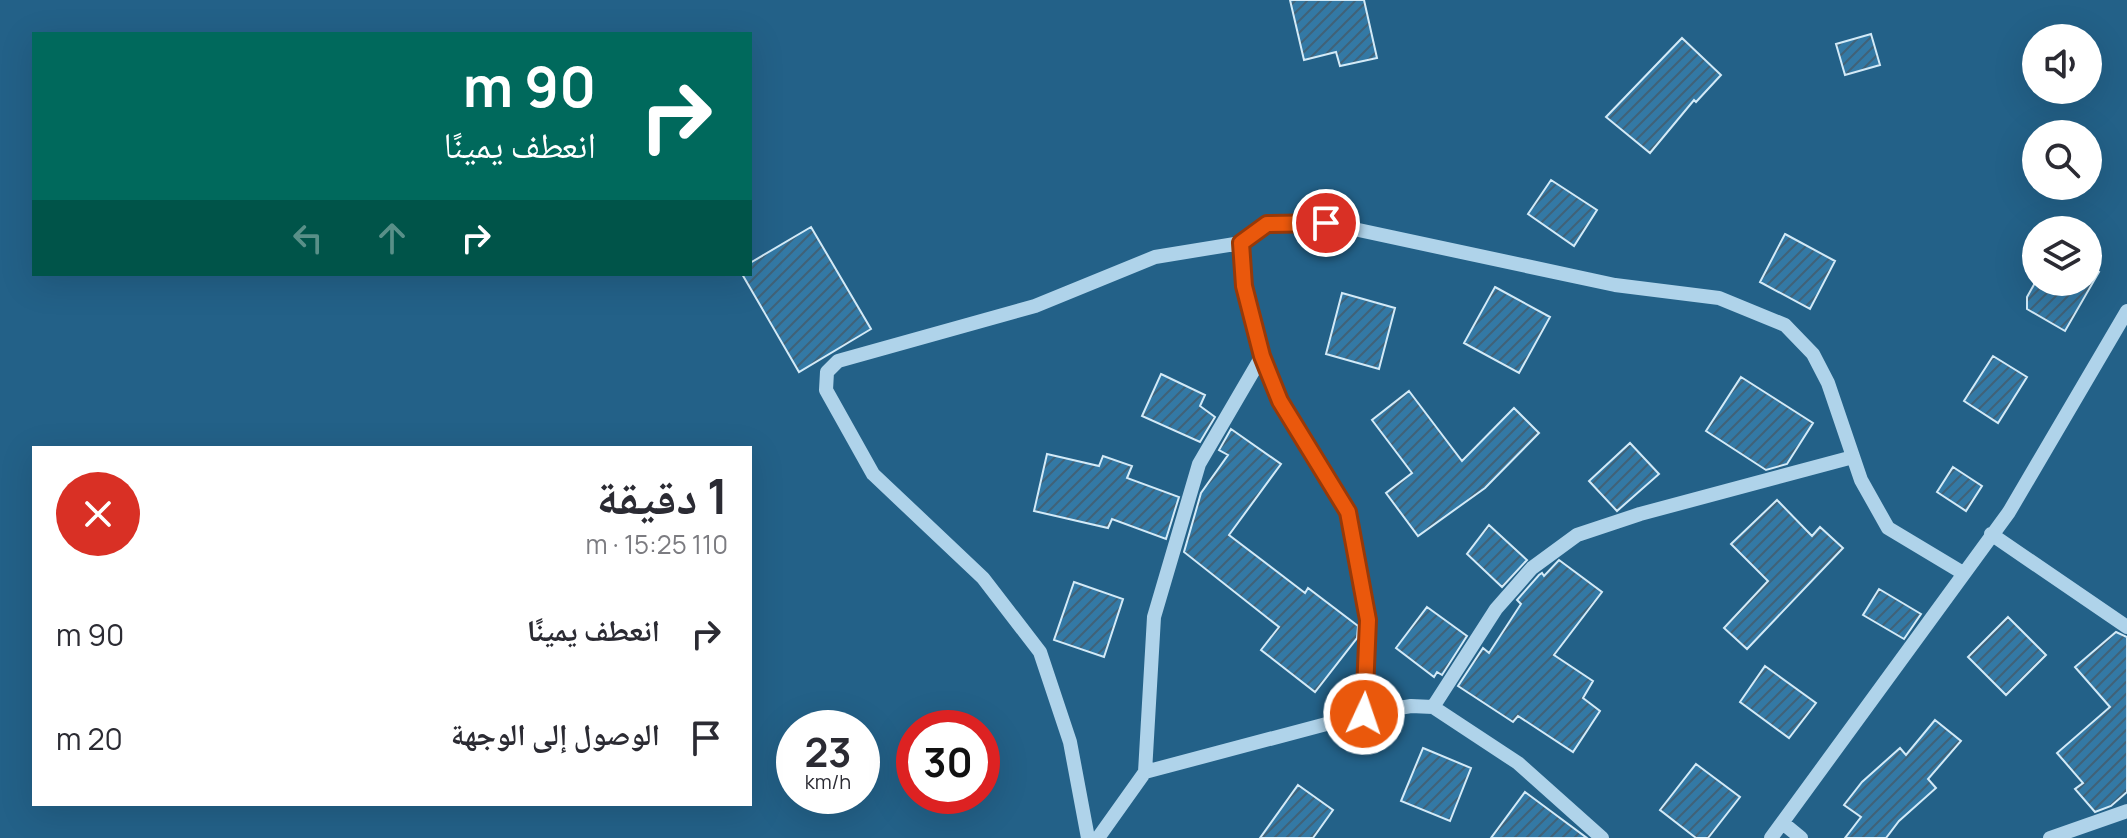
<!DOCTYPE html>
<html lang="ar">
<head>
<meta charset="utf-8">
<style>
	body { margin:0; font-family:Manrope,"Noto Naskh Arabic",sans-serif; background:#f2f2f3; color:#2b2b33; direction:rtl; height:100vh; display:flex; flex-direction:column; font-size:30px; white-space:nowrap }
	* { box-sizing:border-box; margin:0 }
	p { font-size:26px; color:#7c7c81 }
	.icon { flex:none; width:44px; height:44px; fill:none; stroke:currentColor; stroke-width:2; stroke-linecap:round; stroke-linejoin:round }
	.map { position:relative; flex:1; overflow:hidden; direction:ltr }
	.sheet { position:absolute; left:32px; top:446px; width:720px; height:360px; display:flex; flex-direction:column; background:#fff; border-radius:0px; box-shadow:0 8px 32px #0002; direction:rtl }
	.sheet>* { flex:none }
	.top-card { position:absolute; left:32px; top:32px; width:720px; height:244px; border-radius:0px; box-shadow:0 8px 32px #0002; direction:rtl; background:#00695c; color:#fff; overflow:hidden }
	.controls { position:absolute; left:2022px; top:24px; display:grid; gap:16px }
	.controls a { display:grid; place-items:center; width:80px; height:80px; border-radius:50%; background:#fff; box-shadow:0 8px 32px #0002; font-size:40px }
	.speed { position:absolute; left:776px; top:710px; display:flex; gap:16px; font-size:40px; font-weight:700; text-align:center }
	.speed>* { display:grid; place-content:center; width:104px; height:104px; border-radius:50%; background:#fff; box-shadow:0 8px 32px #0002; line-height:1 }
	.speed small { font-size:20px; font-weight:400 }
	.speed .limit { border:12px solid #d22; background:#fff; color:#111 }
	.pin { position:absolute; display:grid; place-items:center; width:68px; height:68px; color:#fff; margin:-34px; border:4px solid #fff; border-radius:50%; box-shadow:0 2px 8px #0007 }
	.me { position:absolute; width:88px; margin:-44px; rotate:3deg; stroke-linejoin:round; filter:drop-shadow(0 0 6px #0008) }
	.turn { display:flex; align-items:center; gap:28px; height:168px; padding:0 24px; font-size:36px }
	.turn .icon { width:104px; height:104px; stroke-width:2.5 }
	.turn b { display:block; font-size:56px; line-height:68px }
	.lanes { display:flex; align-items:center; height:76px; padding:0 24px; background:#0003; justify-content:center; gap:40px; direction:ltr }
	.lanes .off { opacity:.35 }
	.round { display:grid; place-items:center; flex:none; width:84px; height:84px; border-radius:42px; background:#f2f2f3 }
	.overview { display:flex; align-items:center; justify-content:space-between; height:136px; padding:0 24px }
	h1 { font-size:48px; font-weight:700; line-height:60px }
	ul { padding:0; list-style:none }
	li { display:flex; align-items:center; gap:24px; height:104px; padding:0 24px }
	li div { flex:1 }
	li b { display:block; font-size:30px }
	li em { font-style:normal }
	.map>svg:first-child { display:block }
	.building { fill:url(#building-hatch); stroke:#d3eaf7; stroke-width:2 }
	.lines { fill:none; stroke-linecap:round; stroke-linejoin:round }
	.minor { stroke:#afd3ea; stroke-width:14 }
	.route-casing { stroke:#983908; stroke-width:20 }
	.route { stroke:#ea580c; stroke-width:14 }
</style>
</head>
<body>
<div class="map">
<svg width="2127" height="838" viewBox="0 0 2127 838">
	<defs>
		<pattern id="building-hatch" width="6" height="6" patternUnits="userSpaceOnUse" patternTransform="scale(2)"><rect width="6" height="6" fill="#3379a5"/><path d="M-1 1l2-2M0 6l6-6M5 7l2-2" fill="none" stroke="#406278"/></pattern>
	</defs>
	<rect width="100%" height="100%" fill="#236188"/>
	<path class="building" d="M1290,0H1364L1377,58L1340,66L1336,52L1304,60Z
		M1871,34L1880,65L1845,75L1836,44Z
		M1682,38L1721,75L1696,102L1694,100L1650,153L1606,117Z
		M1551,180L1597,210L1574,246L1528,214Z
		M811,227L871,329L799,372L742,274H750V263Z
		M1785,234L1835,261L1810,309L1760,282Z
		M2088,266L2099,272L2065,331L2027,309V297L2036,281L2088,282Z
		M1495,287L1550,317L1519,373L1464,343Z
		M1342,293L1395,308L1379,369L1326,354Z
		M1993,356L2027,377L1998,423L1964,401Z
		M1161,374L1205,395L1200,406L1215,417L1200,442L1142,416Z
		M1741,377L1813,423L1787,464L1766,470L1706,431Z
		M1409,391L1462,461L1514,408L1539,433L1485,488L1418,536L1386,493L1412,473L1372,420Z
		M1231,429L1281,464L1229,535L1305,593L1308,588L1358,626L1357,638L1315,692L1261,650L1279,627L1184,552L1201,493L1228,455L1219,450Z
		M1630,443L1659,474L1617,511L1589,481Z
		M1047,454L1099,466L1103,456L1132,466L1127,478L1179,497L1166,539L1112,519L1108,528L1034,511Z
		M1953,467L1982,486L1966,511L1937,492Z
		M1777,500L1812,536L1820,527L1843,548L1747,649L1724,628L1768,581L1731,544Z
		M1489,525L1527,560L1502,587L1467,554Z
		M1559,560L1602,592L1554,655L1593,681L1583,698L1600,711L1573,752L1518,716L1513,722L1458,686L1483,648L1489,653L1521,604L1517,600L1539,575L1542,573L1544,576Z
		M1074,582L1123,599L1104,657L1054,640Z
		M1879,589L1921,614L1904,639L1863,615Z
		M1427,607L1467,636L1442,675L1437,672L1434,677L1396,648Z
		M2008,617L2046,655L2006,695L1968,657Z
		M2116,632L2127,637V792L2111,806L2095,812L2075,789L2083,783L2057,753L2110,707L2075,667Z
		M1765,666L1816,703L1789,738L1740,702Z
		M1935,720L1961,741L1928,779L1936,788L1899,821L1886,838H1845L1861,817L1844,805L1862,782L1900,748L1906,755Z
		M1423,748L1471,768L1450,821L1401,801Z
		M1696,764L1740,797L1708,838H1696L1660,810Z
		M1298,785L1333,810L1313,838H1260Z
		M1525,792L1587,838H1491Z"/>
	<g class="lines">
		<path class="minor" d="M1991,534L2127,627
			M1433,707L1496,609L1532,568L1577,535L1640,514L1853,457
			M1364,714L1368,620L1348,512L1280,401L1262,356L1244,286L1241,243L1267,224L1326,223L1615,285L1719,298L1785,325L1813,354L1828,383L1861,480L1888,528L1963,573
			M1145,772L1154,617L1199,464L1262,356
			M1784,824L1801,838
			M1088,838L1070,742L1040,652L983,578L873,474L826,390L827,372L838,361L1035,306L1155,257L1241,243
			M1098,838L1145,772L1364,714L1411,706L1433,707L1518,763L1602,838
			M1771,838L2009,512L2127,311
			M2050,838L2127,811"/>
	</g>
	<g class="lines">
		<g class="route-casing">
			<path id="route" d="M1326,223L1267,224L1241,243L1244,286L1262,356L1280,401L1348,512L1368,620L1364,714"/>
		</g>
		<use href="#route" class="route"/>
	</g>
</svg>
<div class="controls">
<a><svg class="icon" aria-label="sound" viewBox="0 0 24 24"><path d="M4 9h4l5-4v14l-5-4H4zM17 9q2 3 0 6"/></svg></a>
<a><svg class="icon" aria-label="search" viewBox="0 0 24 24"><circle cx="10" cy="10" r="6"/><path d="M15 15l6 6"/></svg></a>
<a><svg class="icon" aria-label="layers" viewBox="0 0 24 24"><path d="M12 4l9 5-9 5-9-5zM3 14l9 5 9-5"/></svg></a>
</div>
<div class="speed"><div>23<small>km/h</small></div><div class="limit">30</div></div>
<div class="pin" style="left:1326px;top:223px;background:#d93025"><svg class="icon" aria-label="arrive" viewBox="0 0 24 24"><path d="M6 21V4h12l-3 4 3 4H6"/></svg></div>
<svg class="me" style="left:1364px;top:714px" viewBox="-20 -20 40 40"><circle r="17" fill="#ea580c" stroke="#fff" stroke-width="3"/><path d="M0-11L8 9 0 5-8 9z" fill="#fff"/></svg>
<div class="top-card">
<div class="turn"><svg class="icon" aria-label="right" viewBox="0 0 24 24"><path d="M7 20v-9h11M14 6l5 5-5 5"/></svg><div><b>90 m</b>انعطف يمينًا</div></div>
<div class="lanes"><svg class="icon off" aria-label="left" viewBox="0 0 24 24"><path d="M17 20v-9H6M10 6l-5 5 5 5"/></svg><svg class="icon off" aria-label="ahead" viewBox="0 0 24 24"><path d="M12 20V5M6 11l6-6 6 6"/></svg><svg class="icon" aria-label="right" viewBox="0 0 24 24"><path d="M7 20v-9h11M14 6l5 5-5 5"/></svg></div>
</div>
<section class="sheet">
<div class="overview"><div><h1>1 دقيقة</h1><p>110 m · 15:25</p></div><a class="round" style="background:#d93025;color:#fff"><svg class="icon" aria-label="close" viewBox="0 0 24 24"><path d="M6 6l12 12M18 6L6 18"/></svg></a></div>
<ul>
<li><svg class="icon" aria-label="right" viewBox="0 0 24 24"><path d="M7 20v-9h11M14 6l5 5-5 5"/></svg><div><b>انعطف يمينًا</b></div><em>90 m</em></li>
<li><svg class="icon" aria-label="arrive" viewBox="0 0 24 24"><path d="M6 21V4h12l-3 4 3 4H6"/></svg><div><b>الوصول إلى الوجهة</b></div><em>20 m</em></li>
</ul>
</section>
</div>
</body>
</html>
